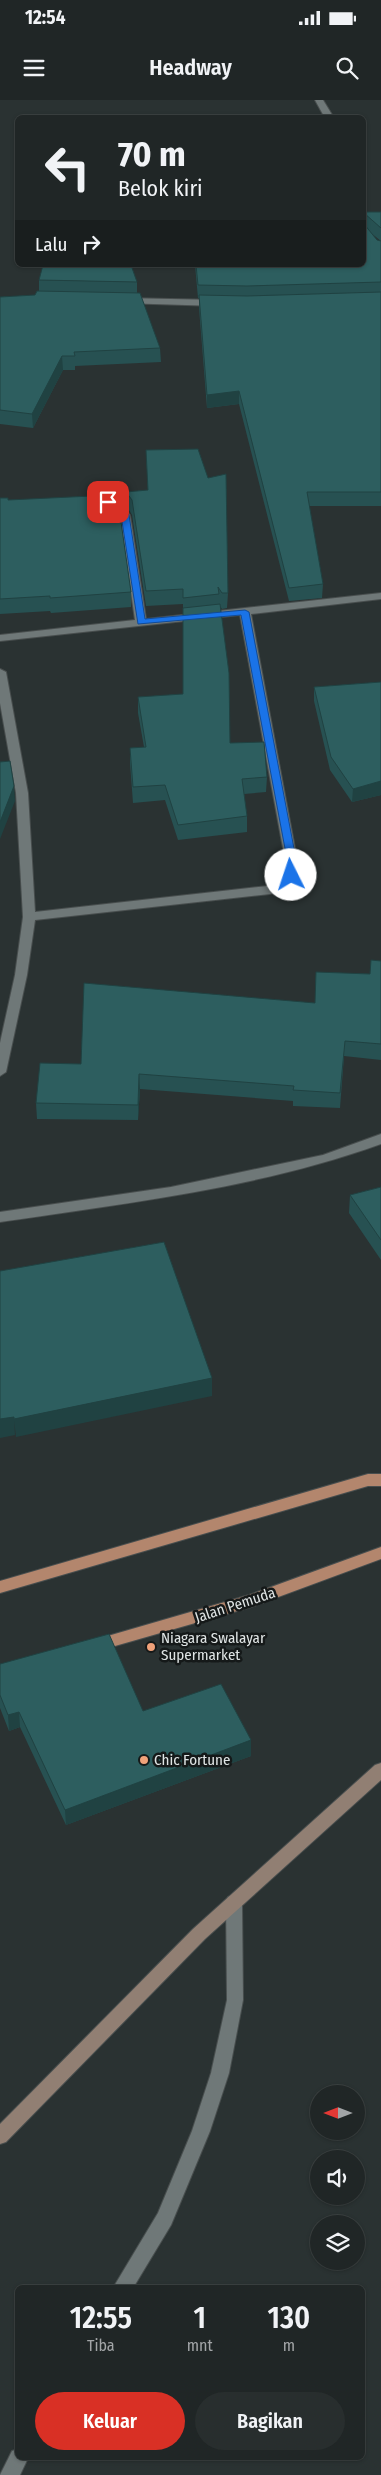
<!DOCTYPE html>
<html lang="id">
<head>
<meta charset="utf-8">
<style>
	body { margin:0; font-family:"Fira Sans Condensed",sans-serif; background:#282e2e; color:#f1f3f6; height:100vh; display:flex; flex-direction:column; font-size:19px; white-space:nowrap }
	* { box-sizing:border-box; margin:0 }
	p { font-size:16px; color:#a2a5a7 }
	.icon { flex:none; width:28px; height:28px; fill:none; stroke:currentColor; stroke-width:2; stroke-linecap:round; stroke-linejoin:round }
	.map { position:relative; flex:1; overflow:hidden }
	.details { position:absolute; left:15px; top:2185px; width:350px; height:175px; display:flex; flex-direction:column; background:#202626; border-radius:8px; box-shadow:0 1px 4px #0004,0 0 0 1px #3d4343 }
	.details>* { flex:none }
	.banner { position:absolute; left:15px; top:15px; width:351px; height:152px; border-radius:8px; box-shadow:0 1px 4px #0004,0 0 0 1px #3d4343; background:#202626; color:#f1f3f6; overflow:hidden }
	.needle { width:32px; rotate:270deg }
	.controls { position:absolute; left:310px; top:1985px; display:grid; gap:10px }
	.controls a { display:grid; place-items:center; width:55px; height:55px; border-radius:50%; background:#202626; box-shadow:0 1px 4px #0004,0 0 0 1px #3d4343; font-size:25px }
	.pin { position:absolute; display:grid; place-items:center; width:42px; height:42px; color:#fff; margin:-21px; border-radius:10px; box-shadow:0 2px 8px #0006 }
	.me { position:absolute; width:55px; margin:-28px; rotate:356deg; stroke-linejoin:round; filter:drop-shadow(0 0 4px #0008) }
	.turn { display:flex; align-items:center; gap:18px; height:105px; padding:0 20px; font-size:22px }
	.turn .icon { width:65px; height:65px; stroke-width:2.5 }
	.turn b { display:block; font-size:35px; line-height:42px }
	.then { display:flex; align-items:center; height:48px; padding:0 20px; background:#0003; gap:10px; font-size:19px }
	.eta { display:flex; justify-content:space-evenly; align-items:center; height:85px; text-align:center }
	.eta b { font-size:30px; font-weight:600; line-height:35px }
	.primary-button { display:flex; gap:10px; margin-top:auto; padding:10px 20px }
	.primary-button a { flex:1; height:58px; border-radius:30px; background:#d93025; color:#fff; font-size:20px; font-weight:600; line-height:58px; text-align:center }
	.primary-button a+a { background:#282e2e; color:#f1f3f6 }
	.status { display:flex; justify-content:space-between; align-items:center; height:35px; padding:0 25px; background:#202626; direction:ltr }
	.status svg { height:14px; fill:currentColor }
	header { display:flex; justify-content:space-between; align-items:center; height:65px; padding:0 20px; background:#202626; font-size:22px; font-weight:600 }
	.map>svg:first-child { display:block }
	.lines { fill:none; stroke-linecap:round; stroke-linejoin:round }
	.minor-casing { stroke:#484e4e; stroke-width:2 }
	.secondary-casing { stroke:#484e4e; stroke-width:2 }
	.primary-casing { stroke:#484e4e; stroke-width:2 }
	.minor { fill:#6f7878; fill-rule:evenodd }
	.secondary { fill:#917f73; fill-rule:evenodd }
	.primary { fill:#b3866d; fill-rule:evenodd }
	.wall { fill:#275152; fill-rule:evenodd }
	.shaded-wall { fill:#204242 }
	.building { fill:#2d5e5f; stroke:#204242 }
	.route { fill:#1a73e8; stroke:#114b97 }
	.poi-dot { fill:#f0a27a; stroke:#151919; stroke-width:2 }
	.labels { text-anchor:middle; dominant-baseline:central; stroke-width:5; stroke-linejoin:round; paint-order:stroke }
	.street-label { font-size:15px; fill:#e0e5e5; stroke:#151919 }
	.poi-label { font-size:15px; fill:#e0e5e5; stroke:#151919; text-anchor:start }
</style>
</head>
<body>
<div class="status"><b>12:54</b><svg viewBox="0 0 49 12"><path d="M0 12V9h3v3zM5 12V6h3v6zM10 12V3h3v9zM15 12V0h3v12zM26 1h20v11H26zM47 4h2v5h-2z"/></svg></div>
<header><svg class="icon" aria-label="menu" viewBox="0 0 24 24"><path d="M4 6h16M4 12h16M4 18h16"/></svg>Headway<svg class="icon" aria-label="search" viewBox="0 0 24 24"><circle cx="10" cy="10" r="6"/><path d="M15 15l6 6"/></svg></header>
<div class="map">
<svg width="381" height="2375" viewBox="0 0 381 2375">
	<rect width="100%" height="100%" fill="#2a3232"/>
	<g class="lines">
		<g class="minor-casing">
			<path id="minor" d="M315,0H323L334,18H325Z
				M124,198L218,200L223,203L218,206L121,203V199Z
				M103,397L122,404L130,415L146,519L381,493V499L251,514L297,759C296,778 289,789 270,794L35,820L27,875L6,972L0,976V943L15,875L23,817L16,693L0,603V569L6,572L28,693L35,812L268,786C282,781 285,773 285,759L240,515L0,541V535L135,520L120,415L114,408L99,402V398Z
				M381,1034V1044C259,1088 128,1103 0,1122V1112L171,1087L323,1055Z
				M234,1795L240,1797L242,1802L243,1900L229,1973L210,2031L171,2125L133,2188H113L158,2113L192,2031L211,1973L227,1900L226,1802L228,1797Z
				M18,2349V2358H28L20,2375H0L12,2351Z"/>
		</g>
		<g class="secondary-casing">
			<path id="secondary" d="M381,1663V1680L205,1839L6,2042L0,2044V2024L193,1829L375,1665Z"/>
		</g>
		<g class="primary-casing">
			<path id="primary" d="M368,1374H381V1386H368L0,1493V1481Z
				M381,1447V1459L251,1507L94,1552L89,1550L86,1546L89,1542L94,1540L249,1495Z"/>
		</g>
		<use href="#minor" class="minor"/>
		<use href="#secondary" class="secondary"/>
		<use href="#primary" class="primary"/>
	</g>
	<path class="wall" d="M364,112H381V406H309L323,484L322,498L289,501L239,304L207,308L199,208V198H198L195,165H364ZM371,133L381,141L377,140Z
		M39,180L137,182V193L160,248L161,262L75,266V270H63L33,328L0,324V197L35,195L39,191Z
		M146,350L228,493L227,508L222,509L220,506L230,643L267,677L266,692L244,694L247,716V732L178,740L165,700L133,703L130,663V648L144,647L138,613V597L183,594V504L146,506L132,415L127,407L126,392L148,390Z
		M0,398L8,400L131,492V507L51,513L50,511L0,514Z
		M381,582V695L352,702L330,670L314,601V587Z
		M381,861V960L344,956L340,1008L293,1006V1001L140,989L138,1020L37,1019L36,1003L81,964L315,903L316,872L370,874Z
		M381,1087V1160L349,1113L350,1095Z
		M0,1564L143,1611L251,1656L66,1725L20,1627L9,1631L0,1608Z"/>
	<path class="shaded-wall" d="M62,256L63,270L33,328L32,314Z
		M239,291V304L207,308V295Z
		M381,681V695L352,702L353,689Z
		M14,686L15,701L0,739V722Z
		M139,974L140,989L138,1020V1005Z
		M212,1278V1296L16,1337L14,1319Z
		M14,1317L15,1335L0,1338V1319Z
		M19,1612L20,1627L9,1631L8,1615Z
		M251,1640V1656L66,1725L65,1710Z"/>
	<path class="building" d="M364,112H381V128L364,113Z
		M364,124L377,140L381,141V182L247,186L198,185L196,165H364Z
		M43,165H131L137,182L39,180Z
		M37,191L140,193L160,248L74,252L75,256H62L32,314L0,310V197L35,195Z
		M381,192V392H307L323,484L289,488L239,291L207,295L199,195L247,196Z
		M198,349L208,378L226,374L228,493H222L218,487L219,494L183,498V489L146,491L132,400L126,392L148,390L146,350Z
		M113,395L118,401L131,492L50,498V496L0,499V398H8V400Z
		M220,504L229,573L230,643L264,642L267,677L242,679L247,716L178,725L165,685L133,687L130,648L146,647L138,597L183,594V508Z
		M381,582V681L353,689L331,657L314,587Z
		M10,661L14,686L0,722V662Z
		M371,860L381,861V944L345,941L340,993L293,990L294,986L139,974L138,1005L36,1003L40,963L81,964L84,883L315,903L316,872L370,874Z
		M381,1087V1140L350,1095Z
		M164,1142L212,1278L14,1319V1317L0,1319V1171Z
		M109,1534L143,1611L221,1584L251,1640L65,1710L19,1612L8,1615L0,1595V1564Z"/>
	<path class="route" d="M108,399L121,405L129,415L145,519L245,510L249,512L296,759L295,777L291,778L286,775L287,759L241,515L138,524L121,415C115,409 109,407 103,402Z"/>
	<g class="poi-dot">
		<circle cx="151" cy="1547" r="5"/>
		<circle cx="144" cy="1660" r="5"/>
	</g>
	<g class="labels">
		<g class="street-label">
			<text transform="translate(235 1505) rotate(-18)">Jalan Pemuda</text>
		</g>
		<g class="poi-label">
			<text x="161" y="1538">Niagara Swalayar<tspan x="161" dy="17">Supermarket</tspan></text>
			<text x="154" y="1660">Chic Fortune</text>
		</g>
	</g>
</svg>
<div class="controls">
<a><svg class="needle" viewBox="-14 -14 28 28"><path d="M0-13l5 13h-10z" fill="#e53935"/><path d="M0 13l5-13h-10z" fill="#a2a5a7"/></svg></a>
<a><svg class="icon" aria-label="sound" viewBox="0 0 24 24"><path d="M4 9h4l5-4v14l-5-4H4zM17 9q2 3 0 6"/></svg></a>
<a><svg class="icon" aria-label="layers" viewBox="0 0 24 24"><path d="M12 4l9 5-9 5-9-5zM3 14l9 5 9-5"/></svg></a>
</div>
<div class="pin" style="left:108px;top:402px;background:#d93025"><svg class="icon" aria-label="arrive" viewBox="0 0 24 24"><path d="M6 21V4h12l-3 4 3 4H6"/></svg></div>
<svg class="me" style="left:291px;top:775px" viewBox="-20 -20 40 40"><circle r="19" fill="#fff"/><path d="M0-13L10 11 0 6-10 11z" fill="#1a73e8"/></svg>
<div class="banner">
<div class="turn"><svg class="icon" aria-label="left" viewBox="0 0 24 24"><path d="M17 20v-9H6M10 6l-5 5 5 5"/></svg><div><b>70 m</b>Belok kiri</div></div>
<div class="then">Lalu<svg class="icon" aria-label="right" viewBox="0 0 24 24"><path d="M7 20v-9h11M14 6l5 5-5 5"/></svg></div>
</div>
<section class="details">
<div class="eta">
<div><b>12:55</b><p>Tiba</p></div>
<div><b>1</b><p>mnt</p></div>
<div><b>130</b><p>m</p></div>
</div>
<div class="primary-button"><a>Keluar</a><a>Bagikan</a></div>
</section>
</div>
</body>
</html>
